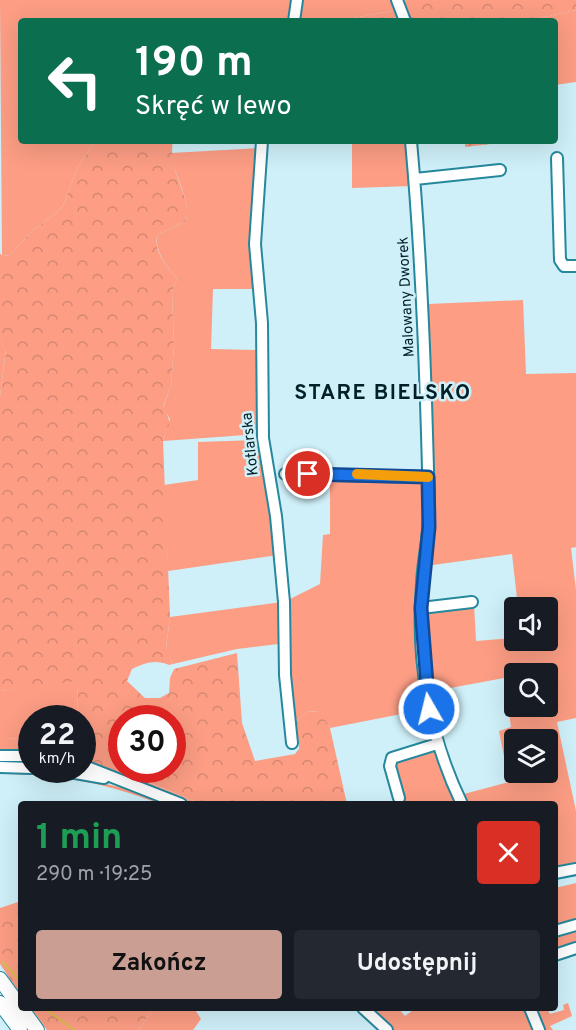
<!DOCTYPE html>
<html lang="pl">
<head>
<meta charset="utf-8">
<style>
	body { margin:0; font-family:Overpass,sans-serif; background:#242831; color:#f1f3f6; height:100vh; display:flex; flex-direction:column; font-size:22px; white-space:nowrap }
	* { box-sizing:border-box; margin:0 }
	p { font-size:20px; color:#9ea1a6 }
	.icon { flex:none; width:33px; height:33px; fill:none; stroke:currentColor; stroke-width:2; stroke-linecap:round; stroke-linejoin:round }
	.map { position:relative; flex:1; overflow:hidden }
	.details { position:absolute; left:18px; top:801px; width:540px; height:210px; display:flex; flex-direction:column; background:#171b24; border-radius:6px; box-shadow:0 6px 24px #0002 }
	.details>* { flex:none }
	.banner { position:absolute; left:18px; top:18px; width:540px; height:126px; border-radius:6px; box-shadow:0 6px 24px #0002; background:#0b6e4f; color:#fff; overflow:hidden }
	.fabs { position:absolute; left:504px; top:597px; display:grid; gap:12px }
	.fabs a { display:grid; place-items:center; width:54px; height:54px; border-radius:6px; background:#171b24; box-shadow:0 6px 24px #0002; font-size:30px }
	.speed { position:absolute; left:18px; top:705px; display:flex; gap:12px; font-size:30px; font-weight:700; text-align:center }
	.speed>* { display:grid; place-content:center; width:78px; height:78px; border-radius:50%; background:#171b24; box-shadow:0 6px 24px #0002; line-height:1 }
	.speed small { font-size:15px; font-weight:400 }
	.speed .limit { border:9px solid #d22; background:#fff; color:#111 }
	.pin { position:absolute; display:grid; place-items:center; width:51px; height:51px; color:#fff; margin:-26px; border:3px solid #fff; border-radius:50%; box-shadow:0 2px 6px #0007 }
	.me { position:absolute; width:66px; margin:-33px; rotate:352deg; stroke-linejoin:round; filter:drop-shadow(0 0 4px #0008) }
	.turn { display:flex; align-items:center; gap:21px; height:126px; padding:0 18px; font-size:27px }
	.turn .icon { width:78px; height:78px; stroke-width:2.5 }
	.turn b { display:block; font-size:42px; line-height:51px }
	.round { display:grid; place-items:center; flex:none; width:63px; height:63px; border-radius:6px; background:#242831 }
	.headline { display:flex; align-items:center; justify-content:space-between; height:102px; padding:0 18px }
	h1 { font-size:36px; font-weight:700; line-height:45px; color:#1e9e55 }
	.cta { display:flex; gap:12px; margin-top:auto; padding:12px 18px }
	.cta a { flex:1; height:69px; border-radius:6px; background:#cb9e93; color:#111; font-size:24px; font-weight:700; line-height:69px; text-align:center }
	.cta a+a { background:#242831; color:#f1f3f6 }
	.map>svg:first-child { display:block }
	.grass { fill:#fc9d84; fill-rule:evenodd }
	.forest { fill:url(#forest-crowns); fill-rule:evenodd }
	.garden { fill:url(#garden-furrows) }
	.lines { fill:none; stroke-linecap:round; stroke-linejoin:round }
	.stream { stroke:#dabe49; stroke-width:2 }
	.minor-casing { stroke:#26889d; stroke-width:14 }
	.major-casing { stroke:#26889d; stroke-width:16 }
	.minor { stroke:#fff; stroke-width:10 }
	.major { stroke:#fff; stroke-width:14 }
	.route-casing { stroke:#114b97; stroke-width:15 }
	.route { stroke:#1a73e8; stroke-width:10 }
	.slow { stroke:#f59e0b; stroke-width:10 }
	.labels { text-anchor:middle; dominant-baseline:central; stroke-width:5; stroke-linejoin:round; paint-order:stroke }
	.street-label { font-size:15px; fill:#032027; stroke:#cff0f9 }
	.district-label { font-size:21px; font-weight:bold; letter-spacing:1.5px; fill:#032027; stroke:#cff0f9 }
</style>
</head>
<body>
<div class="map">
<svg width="576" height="1030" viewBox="0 0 576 1030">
	<defs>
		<pattern id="forest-crowns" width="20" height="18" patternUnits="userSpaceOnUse" patternTransform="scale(1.5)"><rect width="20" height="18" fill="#fc9d84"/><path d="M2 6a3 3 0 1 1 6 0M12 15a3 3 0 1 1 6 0" fill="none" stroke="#d68772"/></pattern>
		<pattern id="garden-furrows" width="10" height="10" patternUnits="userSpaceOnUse" patternTransform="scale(1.5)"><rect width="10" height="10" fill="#fc9d84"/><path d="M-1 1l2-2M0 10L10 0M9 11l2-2" fill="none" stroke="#d68772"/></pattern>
	</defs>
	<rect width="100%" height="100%" fill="#cff0f9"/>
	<path class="grass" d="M0,0H295L292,21H21V141H95L78,166L63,206L54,215L33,230L10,255L2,256Z
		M299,0H393L397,10L338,21H296Z
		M576,10V82L555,85V21H526Z
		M352,141H409L413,186L352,188Z
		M259,148L258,289H213L211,349L260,350L259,434L163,441L170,419L163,408L171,385L174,346L172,292L177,279C166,265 155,253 157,235L186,221C192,199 173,175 171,153Z
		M523,300L526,374L576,373V547L571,548L576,590V718L557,722L576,811V862L555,867V804H465L460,795L509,782L499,731L511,727L504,678L429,692L425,615L427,612L474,604L476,641L514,638V640H548V608L518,607L512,554L426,566L432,526L428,304ZM514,674H548V706H514ZM514,740H548V772H514Z
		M0,340L6,349L0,396Z
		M257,440L259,441L278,555L168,571L164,485L198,480V442Z
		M330,476L423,481L426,485L421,563L427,709L330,728L319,711L306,712L291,725L286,601L320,584L323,535L330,534Z
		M282,602L281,643L278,644L237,649L173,664L166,649L170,617Z
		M65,681H77L78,718H32L31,739L6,738L15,751L0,750V691Z
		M434,750L460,804H397L395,761Z
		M0,771C63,771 111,782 169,804H160C107,783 57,774 0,774Z
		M145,781L201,804H193L143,783Z
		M576,883V923L555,928V888Z
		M576,927V945L555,952V933Z
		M568,1003L572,1016L550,1026L553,1030H543L537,1016L540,1008H547L550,1014L564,1010L563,1005Z
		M153,1008H194L201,1019L193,1030H139Z
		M368,1008H398L405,1016L416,1008H525L534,1030H392Z"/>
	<path class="forest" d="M407,0H576V10L526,21H408L401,1Z
		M397,10L402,21H338Z
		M95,141H173C167,174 193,195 186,221L157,235C154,253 166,265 177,279L172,292L174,346L171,385L163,407C174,426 168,423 163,441L170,617L166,648L173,664L169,665C155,659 145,663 132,669L127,681L145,698H160L169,693L170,678L174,669L237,653L242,723L255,761L295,754L299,749V741L291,725L306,712L320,711L330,728L347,804H201L146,781L143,783L83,761L82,718H78L77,681L0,691V396L6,350L0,340V253L2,256L10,255L33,230L54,215L63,206L78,166ZM122,718H172V770H122Z
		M5,738L31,739V751H15Z
		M21,901V995L0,964V908Z
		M31,1008H153L139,1030H47Z"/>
	<path class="garden" d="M465,141H517L465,147Z"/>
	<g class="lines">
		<path class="stream" d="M3,962L21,982
			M44,1008L74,1030"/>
		<g class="minor-casing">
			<path id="minor" d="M397,0L405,21
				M294,21L297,0
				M262,141L255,244L262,323L263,438L276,516L284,602L285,675L292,743
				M411,141C422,263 426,385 429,508C430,534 423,558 422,584C416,660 429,736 462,804
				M557,158L560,260L564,266H576
				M415,179L500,170
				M285,474L428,477
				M421,608L472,602
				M0,756H32
				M82,765L181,804
				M0,767L32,768
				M58,770L104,778
				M399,798L390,766L392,758L437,744
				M555,873L576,869
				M555,931L576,925
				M555,955L576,948
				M363,1008L387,1030
				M530,1008L539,1030"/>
		</g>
		<g class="major-casing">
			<path id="major" d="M0,979L37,1030
				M0,1003L20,1030"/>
		</g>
		<use href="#minor" class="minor"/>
		<use href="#major" class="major"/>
	</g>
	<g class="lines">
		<g class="route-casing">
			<path id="route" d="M308,474L428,477L429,527L421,608L429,709"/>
		</g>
		<use href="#route" class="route"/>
		<path class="slow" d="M357,474L428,477"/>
	</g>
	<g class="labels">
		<g class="street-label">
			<text transform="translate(407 297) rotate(-93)">Malowany Dworek</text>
			<text transform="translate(251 444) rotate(-96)">Kotlarska</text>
		</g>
		<g class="district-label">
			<text x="383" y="393">STARE BIELSKO</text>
		</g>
	</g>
</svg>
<div class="fabs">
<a><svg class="icon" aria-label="sound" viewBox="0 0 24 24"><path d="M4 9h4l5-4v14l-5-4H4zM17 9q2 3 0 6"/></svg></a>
<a><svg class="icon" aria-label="search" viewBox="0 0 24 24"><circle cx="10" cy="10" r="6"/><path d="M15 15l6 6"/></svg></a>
<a><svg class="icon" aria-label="layers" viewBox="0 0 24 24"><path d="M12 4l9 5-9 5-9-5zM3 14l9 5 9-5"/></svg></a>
</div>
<div class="speed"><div>22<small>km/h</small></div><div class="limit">30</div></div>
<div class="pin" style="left:308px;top:474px;background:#d93025"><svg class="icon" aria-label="arrive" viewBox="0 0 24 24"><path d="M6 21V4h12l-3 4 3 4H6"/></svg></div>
<svg class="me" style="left:429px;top:709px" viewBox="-20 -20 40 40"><circle r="17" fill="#1a73e8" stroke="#fff" stroke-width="3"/><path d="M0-11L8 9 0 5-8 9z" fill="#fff"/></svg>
<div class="banner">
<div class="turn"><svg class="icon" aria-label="left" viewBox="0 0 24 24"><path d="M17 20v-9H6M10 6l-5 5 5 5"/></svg><div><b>190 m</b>Skręć w lewo</div></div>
</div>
<section class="details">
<div class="headline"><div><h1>1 min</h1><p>290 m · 19:25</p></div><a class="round" style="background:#d93025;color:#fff"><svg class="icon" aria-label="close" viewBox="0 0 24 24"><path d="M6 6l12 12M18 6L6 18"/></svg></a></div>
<div class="cta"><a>Zakończ</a><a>Udostępnij</a></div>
</section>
</div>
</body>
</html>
